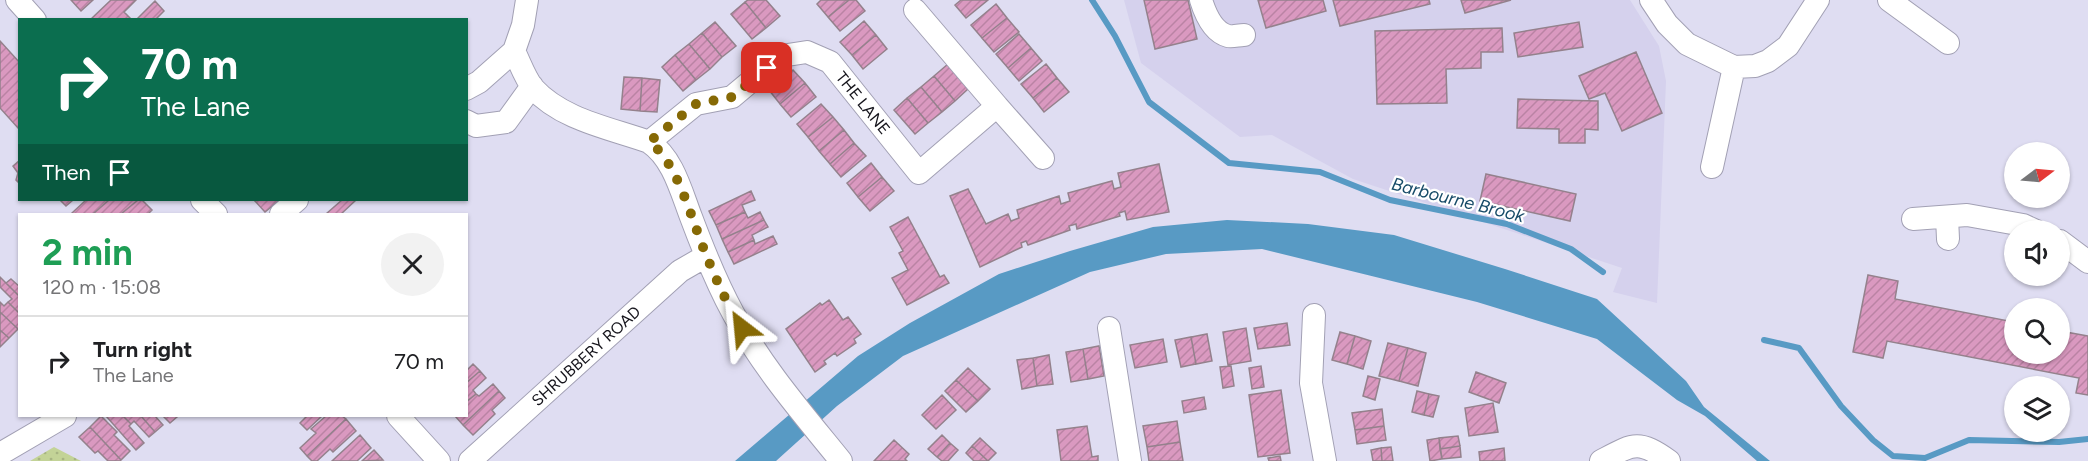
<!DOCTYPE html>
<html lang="en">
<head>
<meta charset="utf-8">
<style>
	body { margin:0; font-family:Figtree,sans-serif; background:#f2f2f2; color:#202124; height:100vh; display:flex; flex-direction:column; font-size:22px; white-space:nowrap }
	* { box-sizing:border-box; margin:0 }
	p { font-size:20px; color:#757577 }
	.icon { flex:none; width:33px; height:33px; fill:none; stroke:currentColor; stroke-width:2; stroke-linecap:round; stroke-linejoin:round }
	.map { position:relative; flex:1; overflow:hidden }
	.details { position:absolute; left:18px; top:213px; width:450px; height:204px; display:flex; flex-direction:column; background:#fff; border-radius:0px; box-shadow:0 2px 4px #0004 }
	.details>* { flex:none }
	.guide { position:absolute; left:18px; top:18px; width:450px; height:183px; border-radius:0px; box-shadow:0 2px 4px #0004; background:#0b6e4f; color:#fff; overflow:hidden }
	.needle { width:39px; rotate:74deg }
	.fabs { position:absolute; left:2004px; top:142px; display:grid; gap:12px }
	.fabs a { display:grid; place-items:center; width:66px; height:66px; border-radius:50%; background:#fff; box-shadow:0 2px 4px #0004; font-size:30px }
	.pin { position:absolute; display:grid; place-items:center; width:51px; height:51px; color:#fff; margin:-26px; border-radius:12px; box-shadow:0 3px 9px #0006 }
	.me { position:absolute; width:66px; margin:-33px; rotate:331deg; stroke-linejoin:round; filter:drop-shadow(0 0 4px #0008) }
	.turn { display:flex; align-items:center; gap:21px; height:126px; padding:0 24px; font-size:27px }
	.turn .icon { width:78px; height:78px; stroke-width:2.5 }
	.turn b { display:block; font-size:42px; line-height:51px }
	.then { display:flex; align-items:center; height:57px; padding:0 24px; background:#0003; gap:12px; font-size:22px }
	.round { display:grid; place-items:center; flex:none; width:63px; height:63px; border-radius:32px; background:#f2f2f2 }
	.overview { display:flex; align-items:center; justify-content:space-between; height:102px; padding:0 24px }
	h1 { font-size:36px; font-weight:700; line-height:45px; color:#1e9e55 }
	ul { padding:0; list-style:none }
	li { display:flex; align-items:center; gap:18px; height:90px; padding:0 24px; border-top:2px solid #e0e0e0 }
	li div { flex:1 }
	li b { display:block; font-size:22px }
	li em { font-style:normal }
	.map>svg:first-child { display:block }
	.built { fill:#d5d1ed }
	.grass { fill:url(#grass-dots) }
	.water { fill:#589ac4 }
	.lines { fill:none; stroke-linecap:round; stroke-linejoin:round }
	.stream { stroke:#589ac4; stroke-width:6 }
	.building { fill:url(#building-hatch); stroke:#94818c; stroke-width:1.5 }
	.minor-casing { stroke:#a2a0b4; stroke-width:24 }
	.minor { stroke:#fff; stroke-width:22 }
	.route { stroke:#866905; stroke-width:10; stroke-dasharray:0 18 }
	.labels { text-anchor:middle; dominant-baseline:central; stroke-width:4.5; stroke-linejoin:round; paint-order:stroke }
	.street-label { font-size:16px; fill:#15141b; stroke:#fff }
	.water-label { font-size:18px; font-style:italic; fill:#174b68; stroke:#fff }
</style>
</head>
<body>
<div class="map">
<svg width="2088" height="461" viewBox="0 0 2088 461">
	<defs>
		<pattern id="grass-dots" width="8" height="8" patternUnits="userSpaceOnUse" patternTransform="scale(1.5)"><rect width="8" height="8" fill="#c3d397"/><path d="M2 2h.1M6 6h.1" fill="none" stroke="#a7b482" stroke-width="1.8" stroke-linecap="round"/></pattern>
		<pattern id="building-hatch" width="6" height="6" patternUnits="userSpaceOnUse" patternTransform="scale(1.5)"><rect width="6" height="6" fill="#da99c0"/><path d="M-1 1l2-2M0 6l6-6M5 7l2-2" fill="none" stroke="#ba83a4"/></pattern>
	</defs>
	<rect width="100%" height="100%" fill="#dfddf2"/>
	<path class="built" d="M1124,0H1630L1659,46L1666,81L1657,303L1613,292L1622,268L1353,179L1272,135L1240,137L1141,63Z"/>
	<path class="grass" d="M54,447L81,461H30Z"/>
	<path class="water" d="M1227,220L1308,224L1394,235L1505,269L1597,299L1686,381L1704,407L1770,461H1757L1705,416L1677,400L1597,339L1477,302L1262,249L1166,254L1090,272L903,356L837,406L776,461H735L858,356L910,323L999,274L1070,251L1153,227Z"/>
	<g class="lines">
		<path class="stream" d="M1092,0L1115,36L1149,102L1229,163L1320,172L1390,200L1507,224L1571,249L1603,272
			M1764,340L1799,348L1841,406L1873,440L1893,456L1925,458L1969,440L2059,442L2088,439"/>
	</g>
	<path class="building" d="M71,0H93L81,11Z
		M111,0H136L124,12L132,20H90Z
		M748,0H766L780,16L766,28L745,2Z
		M821,0H849L828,17L817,4Z
		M849,0H856L865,11L840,31L828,17Z
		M961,0H988L966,18L955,5Z
		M1144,0H1188L1197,39L1155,49Z
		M1258,0H1323L1326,11L1266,28Z
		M1333,0H1429L1430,4L1340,26Z
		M1461,0H1511L1465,13Z
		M155,1L164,11L155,20H136Z
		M745,2L766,28L752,39L731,14Z
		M996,4L1007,18L982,38L971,25Z
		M1007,18L1019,32L994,52L982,38Z
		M864,21L876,35L852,55L840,42Z
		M715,22L736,46L722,57L702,33Z
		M1579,22L1583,47L1518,57L1514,33Z
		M1502,28L1503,52H1481V68L1446,69L1447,103L1377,104L1375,31Z
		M702,33L722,57L710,69L689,44Z
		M1019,34L1031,48L1008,68L996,54Z
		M876,35L887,49L863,69L852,55Z
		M0,41L20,63V126L18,128L0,108Z
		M689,44L710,69L696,80L675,55Z
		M1031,48L1042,61L1019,81L1008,68Z
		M1636,52L1662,113L1622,131L1605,93L1589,99L1579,76Z
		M675,55L696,80L683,91L662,67Z
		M948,64L968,89L955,101L934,76Z
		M1046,64L1057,78L1033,98L1021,84Z
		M793,70L805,83L780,104L769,90Z
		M934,76L955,101L942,112L921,87Z
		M624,77L642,78L640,111L621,109Z
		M642,78L660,80L657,112L640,111Z
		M1057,78L1069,92L1044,112L1033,98Z
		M805,83L816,97L791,117L780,104Z
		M921,87L942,112L928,123L907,98Z
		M907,98L928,123L915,134L894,110Z
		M1518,99L1598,101V130L1585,129V143H1559V129L1517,128Z
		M821,104L833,117L808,137L797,124Z
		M833,117L844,130L819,151L808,137Z
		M844,130L854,143L830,164L819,151Z
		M854,143L866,156L841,177L830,164Z
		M20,160V184L16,180L18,173L13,166Z
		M871,163L882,177L858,197L847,183Z
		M1159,164L1169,212L1127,220L1125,211L1119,213L1120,216L1077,229L1076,224L1069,226L1070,230L1028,245L1026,241L1021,243L1022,247L980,267L950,196L968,189L986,224L1008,214L1011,221L1019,218L1017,210L1059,196L1061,204L1070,201L1068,193L1112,181L1114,189L1121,187L1118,173Z
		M1486,174L1576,194L1570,221L1480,201Z
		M882,177L894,191L870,211L858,197Z
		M751,191L755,200L742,205L745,212L716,225L709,211Z
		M60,200H73L66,206Z
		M86,200H109L93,214H74L72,213Z
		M109,200H138L121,214H93Z
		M138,200H142L152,210L148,214H121Z
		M254,200H280L265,212Z
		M342,200H356L341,214H326Z
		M745,212L748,218L760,212L764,220L722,239L716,225Z
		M908,217L940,277L944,275L949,283L907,305L892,278L908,270L899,253L903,251L890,227Z
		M764,220L768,227L752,235L754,240L728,252L722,239Z
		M773,236L777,244L734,264L728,252L754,240L755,244Z
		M1868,275L1898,281L1895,299L2014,322V354H2060V331L2088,336V395L2076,393L2079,378L1887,341L1883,358L1853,352Z
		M0,277L20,297V314L8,302L12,299L0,287Z
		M11,279L20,287V297L6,283Z
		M829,300L843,320L848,317L861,334L854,339L856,343L837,356L835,353L824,361L826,364L815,372L786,329L820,303L822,305Z
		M0,302L4,306L8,302L20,314V327L18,329L0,312Z
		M0,312L18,329L9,338L0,330Z
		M1287,323L1290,345L1258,349L1254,328Z
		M1246,328L1251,361L1228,365L1223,332Z
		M0,330L9,338L0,347Z
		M1340,332L1355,336L1347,364L1332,360Z
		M1207,334L1212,361L1196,364L1191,337Z
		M1355,336L1371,341L1363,369L1347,364Z
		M1191,337L1196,364L1181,367L1175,340Z
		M1163,339L1167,362L1135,368L1130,345Z
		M1388,343L1408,348L1399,381L1379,376Z
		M1099,346L1104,376L1088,379L1083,349Z
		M1408,348L1426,353L1418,386L1399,381Z
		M1083,349L1088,379L1071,382L1066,352Z
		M1049,355L1053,384L1037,386L1033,358Z
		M1033,358L1037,386L1022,389L1017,360Z
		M473,364L480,371L466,383V371Z
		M1231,366L1234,386L1223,388L1220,367Z
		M1261,366L1264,387L1252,389L1249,368Z
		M968,368L990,389L978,401L956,380Z
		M480,371L486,378L473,390L476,394L466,402V383Z
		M1476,372L1506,383L1499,403L1469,392Z
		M1368,376L1380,379L1375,400L1363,396Z
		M956,380L978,401L966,412L945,391Z
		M493,384L499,391L463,425L455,416H466V402L476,394L479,396Z
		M1281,390L1290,453L1258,457L1249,395Z
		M499,391L505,398L492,410L495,414L473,435L463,425Z
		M1417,391L1429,394L1424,415L1412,412Z
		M1429,394L1439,396L1433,417L1424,415Z
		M942,395L956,410L936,429L922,415Z
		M1204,397L1206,409L1184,413L1182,401Z
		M1493,403L1498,432L1469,436L1465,408Z
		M1382,409L1384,426L1355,430L1352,413Z
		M101,416L117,432L114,435L130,451L121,460L90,427Z
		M106,416H123L131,424L129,426L144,443L136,450Z
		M123,416H141L155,432L149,437L134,421L131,424Z
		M141,416H155L163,425L155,432Z
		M163,416H176L177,417L170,423Z
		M307,416H322L307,430L300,423Z
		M326,416H342L346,419L307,456L300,448L316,433L311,429Z
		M346,419L356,431L333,452L330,449L317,461H312L307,456Z
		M1177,421L1180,442L1147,447L1143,426Z
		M1087,426L1092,457L1098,456V461H1061L1057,430Z
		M1384,426L1386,440L1357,444L1355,430Z
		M90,427L121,460L120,461H108L98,451L95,453L79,437Z
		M360,435L371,448L357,461H332Z
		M942,435L950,443L937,457L928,449Z
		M1458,436L1460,446L1440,449L1439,438Z
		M980,438L996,453L988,461L972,446Z
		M1439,438L1442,459L1430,461L1427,440Z
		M894,440L909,454L905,459L907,461H874Z
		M1180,442L1183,461H1149L1147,447Z
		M950,443L958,450L948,461H942L937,457Z
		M972,446L988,461H974L966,453Z
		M1460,446L1461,457L1442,459L1440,449Z
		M1391,447L1393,461H1382L1381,448Z
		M1381,448L1382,461H1373L1371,450Z
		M1504,448L1505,461H1480L1479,452Z
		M374,450L383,460L362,461Z
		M1280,456L1281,461H1269L1268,458Z"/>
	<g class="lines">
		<g class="minor-casing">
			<path id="minor" d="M17,0L35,20
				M527,0L523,25L514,51C520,63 525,78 533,88C562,120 610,128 649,142C673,158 681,191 691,217C703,249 716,282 733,313C762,367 803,414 841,461
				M1201,0C1205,13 1213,32 1228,36C1232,37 1239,35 1244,35
				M1651,0L1667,24L1687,44L1734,67L1755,66L1768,61L1788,46L1818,0
				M1889,0L1948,43
				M466,89L479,82L514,51
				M997,106L1043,158
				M466,121L476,126L506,122L532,86
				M649,142L696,104L732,97L781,56L807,52L830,62L919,173L997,106L915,10
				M1712,167L1734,67
				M202,200L216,214
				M281,214L297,200
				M1947,217L1948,239
				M1913,219L1967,215L2023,225L2036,231
				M2060,241L2088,262
				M1314,315L1311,383L1325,461
				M1109,328L1130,461
				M398,416L439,461
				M0,454L65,416
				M470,461L680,271L706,256
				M1601,461C1633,444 1638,439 1669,461"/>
		</g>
		<use href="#minor" class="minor"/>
	</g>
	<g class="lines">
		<path class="route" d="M742,328C728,306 717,282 707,257C693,225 678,161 649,142L696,104L732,97L767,68"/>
	</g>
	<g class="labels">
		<g class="street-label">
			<text transform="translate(863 103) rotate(51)">THE LANE</text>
			<text transform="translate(586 356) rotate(-42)">SHRUBBERY ROAD</text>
		</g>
		<g class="water-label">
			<text transform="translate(1458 200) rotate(14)">Barbourne Brook</text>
		</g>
	</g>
</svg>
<div class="fabs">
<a><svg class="needle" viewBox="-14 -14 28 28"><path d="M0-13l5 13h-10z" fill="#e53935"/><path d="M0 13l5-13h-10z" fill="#757577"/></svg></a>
<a><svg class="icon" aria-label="sound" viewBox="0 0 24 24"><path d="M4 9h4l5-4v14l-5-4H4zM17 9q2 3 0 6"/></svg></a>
<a><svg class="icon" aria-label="search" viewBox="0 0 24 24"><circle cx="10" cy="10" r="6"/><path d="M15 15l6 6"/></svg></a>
<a><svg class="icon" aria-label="layers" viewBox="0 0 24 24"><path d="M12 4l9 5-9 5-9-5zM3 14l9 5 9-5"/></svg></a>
</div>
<div class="pin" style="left:767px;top:68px;background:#d93025"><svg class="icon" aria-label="arrive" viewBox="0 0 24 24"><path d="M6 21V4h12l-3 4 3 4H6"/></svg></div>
<svg class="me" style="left:742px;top:328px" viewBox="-20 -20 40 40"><path d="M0-17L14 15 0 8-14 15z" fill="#866905" stroke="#fff" stroke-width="4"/></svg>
<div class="guide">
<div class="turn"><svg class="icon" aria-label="right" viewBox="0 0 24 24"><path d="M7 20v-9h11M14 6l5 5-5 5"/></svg><div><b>70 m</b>The Lane</div></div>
<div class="then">Then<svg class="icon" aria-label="arrive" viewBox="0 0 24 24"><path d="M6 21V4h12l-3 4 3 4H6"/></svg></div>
</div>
<section class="details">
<div class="overview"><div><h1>2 min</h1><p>120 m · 15:08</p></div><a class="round"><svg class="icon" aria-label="close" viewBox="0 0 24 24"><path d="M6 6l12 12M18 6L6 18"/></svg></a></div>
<ul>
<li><svg class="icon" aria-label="right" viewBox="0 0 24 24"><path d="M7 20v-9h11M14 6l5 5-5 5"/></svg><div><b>Turn right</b><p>The Lane</p></div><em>70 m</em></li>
</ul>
</section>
</div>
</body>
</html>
